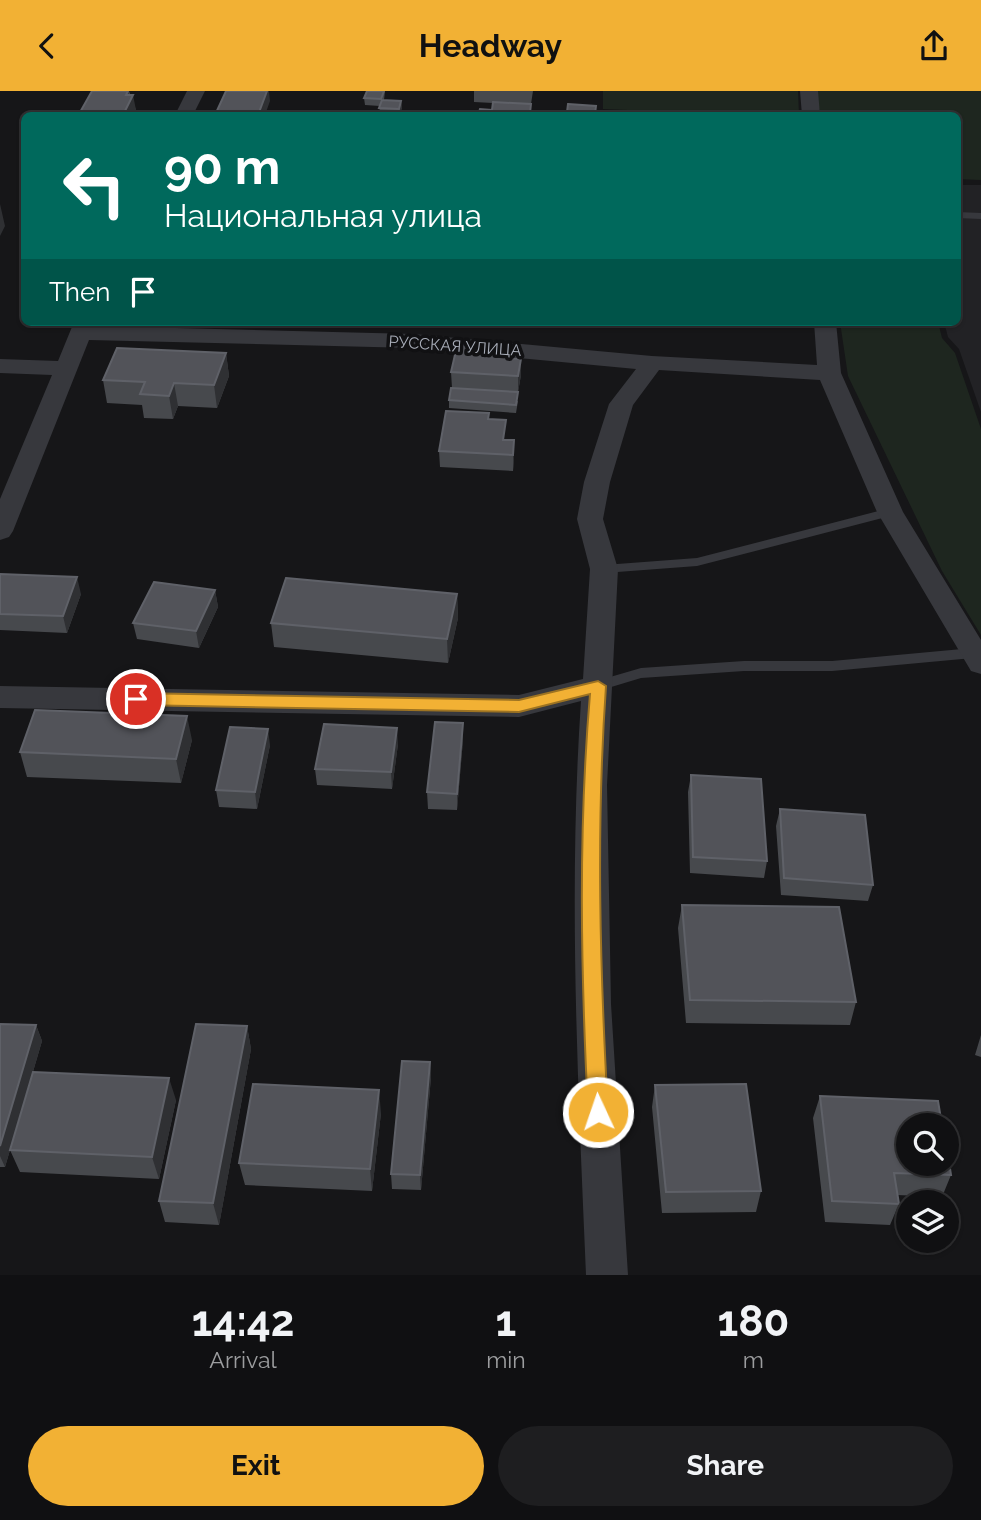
<!DOCTYPE html>
<html lang="en">
<head>
<meta charset="utf-8">
<style>
	body { margin:0; font-family:Raleway,sans-serif; background:#1e1e20; color:#f1f3f6; height:100vh; display:flex; flex-direction:column; font-size:26px; white-space:nowrap }
	* { box-sizing:border-box; margin:0 }
	p { font-size:23px; color:#9c9d9f }
	.icon { flex:none; width:38px; height:38px; fill:none; stroke:currentColor; stroke-width:2; stroke-linecap:round; stroke-linejoin:round }
	.map { position:relative; height:1184px; overflow:hidden }
	.details { display:flex; flex-direction:column; background:#101012; flex:1 }
	.details>* { flex:none }
	.guide { position:absolute; left:21px; top:21px; width:940px; height:214px; border-radius:10px; box-shadow:0 2px 5px #0004,0 0 0 2px #303032; background:#00695c; color:#fff; overflow:hidden }
	.controls { position:absolute; left:896px; top:1022px; display:grid; gap:14px }
	.controls a { display:grid; place-items:center; width:63px; height:63px; border-radius:50%; background:#101012; box-shadow:0 2px 5px #0004,0 0 0 2px #303032; font-size:35px }
	.pin { position:absolute; display:grid; place-items:center; width:60px; height:60px; color:#fff; margin:-30px; border:4px solid #fff; border-radius:50%; box-shadow:0 2px 7px #0007 }
	.me { position:absolute; width:77px; margin:-38px; rotate:357deg; stroke-linejoin:round; filter:drop-shadow(0 0 5px #0008) }
	.turn { display:flex; align-items:center; gap:24px; height:147px; padding:0 28px; font-size:32px }
	.turn .icon { width:91px; height:91px; stroke-width:2.5 }
	.turn b { display:block; font-size:49px; line-height:60px }
	.then { display:flex; align-items:center; height:66px; padding:0 28px; background:#0003; gap:14px; font-size:26px }
	.eta { display:flex; justify-content:space-evenly; align-items:center; height:119px; text-align:center }
	.eta b { font-size:42px; font-weight:700; line-height:49px }
	.action { display:flex; gap:14px; margin-top:auto; padding:14px 28px }
	.action a { flex:1; height:80px; border-radius:42px; background:#f2b134; color:#111; font-size:28px; font-weight:700; line-height:80px; text-align:center }
	.action a+a { background:#1e1e20; color:#f1f3f6 }
	header { display:flex; justify-content:space-between; align-items:center; height:91px; padding:0 28px; background:#f2b134; color:#111; font-size:32px; font-weight:700 }
	.map>svg:first-child { display:block }
	.built { fill:#222225 }
	.green { fill:#1e261f }
	.lines { fill:none; stroke-linecap:round; stroke-linejoin:round }
	.lane { fill:#37383d; fill-rule:evenodd }
	.street { fill:#37383d; fill-rule:evenodd }
	.wall { fill:#47494d }
	.shaded-wall { fill:#2f3033 }
	.building { fill:#525359; stroke:#5f6168; stroke-width:2 }
	.route { fill:#f2b134; stroke:#9d7322; stroke-width:2 }
	.labels { text-anchor:middle; dominant-baseline:central; stroke-width:7; stroke-linejoin:round; paint-order:stroke }
	.far-street-label { font-size:16px; fill:#a8adb8; stroke:#111113 }
</style>
</head>
<body>
<header><svg class="icon" aria-label="back" viewBox="0 0 24 24"><path d="M15 5l-7 7 7 7"/></svg>Headway<svg class="icon" aria-label="share" viewBox="0 0 24 24"><path d="M12 15V3M7 8l5-5 5 5M5 13v7h14v-7"/></svg></header>
<div class="map">
<svg width="981" height="1184" viewBox="0 0 981 1184">
	<rect width="100%" height="100%" fill="#161618"/>
	<path class="built" d="M957,94H981V321L959,258L948,246L944,231H957Z"/>
	<path class="green" d="M603,0H798L799,24H676V21L603,18Z
		M817,0H981V89L957,88V24H820Z
		M840,231H938L942,247L955,262L981,338V544L942,480L848,285Z"/>
	<g class="lines">
		<path class="lane" d="M957,121L981,122V128L957,127Z
			M890,417L894,418L896,421L894,424L697,475L604,482L598,478L604,474L697,467Z
			M973,557L980,562L973,567L832,580H744L641,587L598,600L591,595L593,591L641,577L744,570H832Z"/>
		<path class="street" d="M187,0H205L193,24H175Z
			M800,0H818L820,24H802Z
			M74,231H96L95,235L413,243L652,265L817,274L814,231H836L841,282L903,421L981,549V583L971,580L877,421L820,289L659,279L633,314L610,391L603,428L618,478L607,694L611,913L628,1184H586C578,993 568,801 581,610L519,626L0,617V595L519,604L583,588L590,478L577,428L584,391L609,313L636,278L413,257L89,249L13,440L9,446L0,449V408L52,284L0,282V268L58,270Z"/>
	</g>
	<path class="wall" d="M129,0L136,19L133,24H80L79,23Z
		M367,0H385L384,9L401,10L402,17L399,24H379L380,15L365,14L364,7Z
		M474,0H533L531,13V22L492,19L493,12L474,11Z
		M568,13L596,15L595,24H567Z
		M461,231H513V234Z
		M226,262L229,285L217,317L178,315L173,328L144,327L142,314L107,312L103,289Z
		M507,268H521V284L518,301L452,297L451,281Z
		M449,309L518,310L516,322L449,317Z
		M489,328L514,366L513,380L440,376L439,360Z
		M0,483L81,503L67,542L0,539Z
		M215,499L218,516L199,557L137,548L133,532Z
		M457,503L458,527L448,572L274,556L271,532Z
		M463,632V649L457,719L428,718L427,701Z
		M192,649L181,692L27,686L20,661Z
		M398,653L392,698L317,694L315,678Z
		M270,654L257,718L219,716L216,699Z
		M691,684L767,770L764,787L690,782L688,701Z
		M780,718L873,794L868,810L781,804L776,735Z
		M682,814L856,911L850,934L686,932L678,837Z
		M0,933L36,934L42,950L5,1076H0Z
		M247,935L251,958L219,1134L165,1131L159,1110Z
		M981,944V966L975,964Z
		M430,971L431,986L421,1099L392,1098L391,1083Z
		M655,994L761,1100L756,1121L662,1122L652,1016Z
		M820,1005L951,1084L942,1106L897,1104L899,1113L890,1134L825,1131L813,1027Z
		M176,1009L159,1088L20,1081L10,1059Z
		M381,1022L372,1100L245,1094L239,1072Z"/>
	<path class="shaded-wall" d="M128,0L130,10L133,4L136,19L133,24H123L126,4Z
		M267,0H269L270,10L265,24H258Z
		M401,10L402,17L399,24V18Z
		M0,113L5,135L0,145Z
		M226,262L229,285L217,317L214,294Z
		M521,268V284L518,301V285Z
		M174,292L178,315L173,328L169,305Z
		M514,349V366L513,380V364Z
		M77,486L81,503L67,542L63,525Z
		M215,499L218,516L199,557L196,540Z
		M457,503L458,527L448,572L447,548Z
		M187,625L192,649L181,692L176,668Z
		M463,632V649L457,719V703Z
		M397,637L398,653L392,698L391,681Z
		M268,638L270,654L257,718L255,701Z
		M36,934L42,950L5,1076L0,1065V1055Z
		M247,935L251,958L219,1134L213,1112Z
		M430,971L431,986L421,1099L420,1084Z
		M169,987L176,1009L159,1088L152,1066Z
		M379,999L381,1022L372,1100L370,1078Z"/>
	<path class="building" d="M92,0H128L126,4H133L123,24L79,23Z
		M226,0H267L258,24H215Z
		M367,0H384L381,8L364,7Z
		M382,9L401,10L399,18L379,17Z
		M493,11L531,13L530,22H538L537,24H478L480,18L492,19Z
		M568,13L596,15L595,23L567,21Z
		M457,255L507,258L505,267L521,268L518,285L451,281Z
		M117,257L226,262L214,294L174,292L169,305L140,303L145,291L103,289Z
		M451,297L518,301L516,314L449,309Z
		M446,320L489,322L488,328L506,329L503,349H514L513,364L439,360Z
		M0,483L77,486L63,525L0,523Z
		M286,487L457,503L447,548L271,532Z
		M154,491L215,499L196,540L133,532Z
		M35,619L187,625L176,668L20,661Z
		M435,631L463,632L457,703L427,701Z
		M324,633L397,637L391,681L315,678Z
		M230,636L268,638L255,701L216,699Z
		M691,684L761,688L767,770L693,766Z
		M780,718L865,724L873,794L784,787Z
		M682,814L839,816L856,911L690,909Z
		M0,933L36,934L0,1055Z
		M196,933L247,935L213,1112L159,1110Z
		M402,970L430,971L420,1084L391,1083Z
		M33,981L169,987L152,1066L10,1059Z
		M253,993L379,999L370,1078L239,1072Z
		M746,993L761,1100L666,1101L655,994Z
		M820,1005L938,1010L942,1034H908V1073H947V1058L951,1084L894,1082L899,1113L832,1110Z"/>
	<path class="route" d="M598,590L606,595C596,737 600,879 608,1021L606,1028L598,1030L591,1028L588,1021C581,882 578,742 590,603L519,621L136,614L128,608L136,602L519,609Z"/>
	<g class="labels">
		<g class="far-street-label">
			<text transform="translate(455 255) rotate(4)">РУССКАЯ УЛИЦА</text>
		</g>
	</g>
</svg>
<div class="controls">
<a><svg class="icon" aria-label="search" viewBox="0 0 24 24"><circle cx="10" cy="10" r="6"/><path d="M15 15l6 6"/></svg></a>
<a><svg class="icon" aria-label="layers" viewBox="0 0 24 24"><path d="M12 4l9 5-9 5-9-5zM3 14l9 5 9-5"/></svg></a>
</div>
<div class="pin" style="left:136px;top:608px;background:#d93025"><svg class="icon" aria-label="arrive" viewBox="0 0 24 24"><path d="M6 21V4h12l-3 4 3 4H6"/></svg></div>
<svg class="me" style="left:598px;top:1021px" viewBox="-20 -20 40 40"><circle r="17" fill="#f2b134" stroke="#fff" stroke-width="3"/><path d="M0-11L8 9 0 5-8 9z" fill="#fff"/></svg>
<div class="guide">
<div class="turn"><svg class="icon" aria-label="left" viewBox="0 0 24 24"><path d="M17 20v-9H6M10 6l-5 5 5 5"/></svg><div><b>90 m</b>Национальная улица</div></div>
<div class="then">Then<svg class="icon" aria-label="arrive" viewBox="0 0 24 24"><path d="M6 21V4h12l-3 4 3 4H6"/></svg></div>
</div>
</div>
<section class="details">
<div class="eta">
<div><b>14:42</b><p>Arrival</p></div>
<div><b>1</b><p>min</p></div>
<div><b>180</b><p>m</p></div>
</div>
<div class="action"><a>Exit</a><a>Share</a></div>
</section>
</body>
</html>
